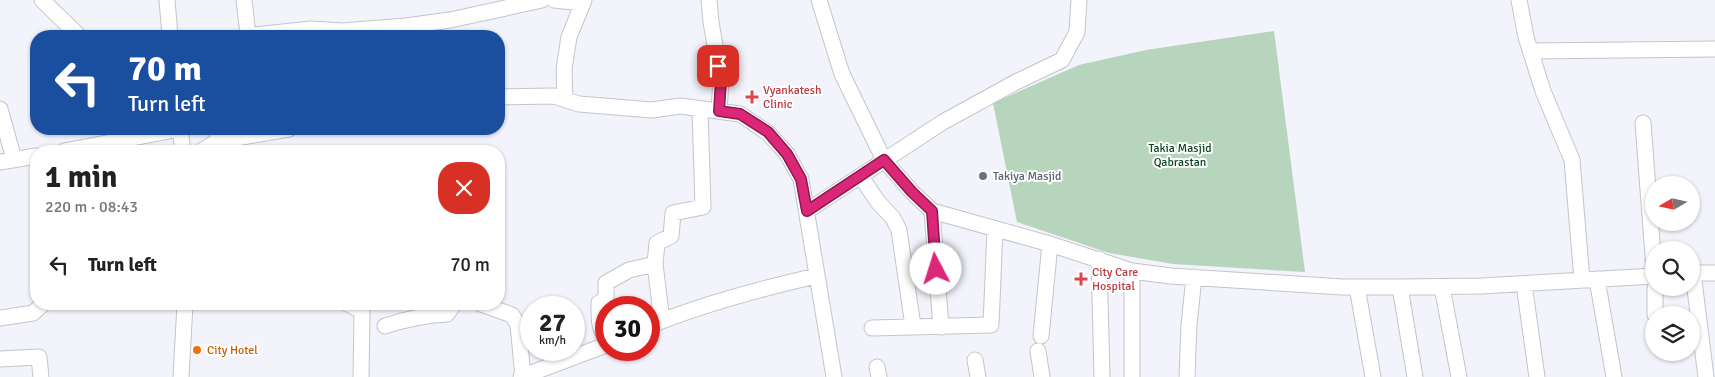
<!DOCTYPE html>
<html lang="en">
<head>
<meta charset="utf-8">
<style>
	body { margin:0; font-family:Signika,sans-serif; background:#f2f2f2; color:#222; height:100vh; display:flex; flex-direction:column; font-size:19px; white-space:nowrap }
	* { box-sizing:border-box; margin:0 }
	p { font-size:16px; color:#767676 }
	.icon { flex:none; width:28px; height:28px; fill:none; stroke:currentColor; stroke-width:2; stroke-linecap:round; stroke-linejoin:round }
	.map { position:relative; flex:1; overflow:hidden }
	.side { position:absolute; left:30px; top:145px; width:475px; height:165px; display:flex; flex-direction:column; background:#fff; border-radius:20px; box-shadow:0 1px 4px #0004 }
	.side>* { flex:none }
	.top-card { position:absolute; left:30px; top:30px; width:475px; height:105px; border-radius:20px; box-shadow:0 1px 4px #0004; background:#1a4fa0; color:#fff; overflow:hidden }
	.needle { width:32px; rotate:261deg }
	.controls { position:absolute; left:1645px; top:176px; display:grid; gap:10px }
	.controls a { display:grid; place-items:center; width:55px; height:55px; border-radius:50%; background:#fff; box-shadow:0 1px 4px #0004; font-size:25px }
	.speed { position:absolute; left:520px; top:296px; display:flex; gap:10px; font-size:25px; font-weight:700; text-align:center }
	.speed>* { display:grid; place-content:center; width:65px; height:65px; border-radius:50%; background:#fff; box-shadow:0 1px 4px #0004; line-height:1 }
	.speed small { font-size:12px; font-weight:400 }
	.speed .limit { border:8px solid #d22; background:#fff; color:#111 }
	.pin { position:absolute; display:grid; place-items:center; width:42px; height:42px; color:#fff; margin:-21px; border-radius:10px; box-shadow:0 2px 8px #0006 }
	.me { position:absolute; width:55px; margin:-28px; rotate:355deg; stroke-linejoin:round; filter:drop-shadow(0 0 4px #0008) }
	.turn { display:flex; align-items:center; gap:18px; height:105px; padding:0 15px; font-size:22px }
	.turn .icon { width:65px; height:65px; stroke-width:2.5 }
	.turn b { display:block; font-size:35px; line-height:42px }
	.round { display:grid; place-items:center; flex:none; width:52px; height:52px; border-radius:20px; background:#f2f2f2 }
	.head { display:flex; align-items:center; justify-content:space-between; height:85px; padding:0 15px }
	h1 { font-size:30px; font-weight:700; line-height:38px }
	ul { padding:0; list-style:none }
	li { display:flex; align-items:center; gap:15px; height:70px; padding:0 15px }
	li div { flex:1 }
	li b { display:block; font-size:19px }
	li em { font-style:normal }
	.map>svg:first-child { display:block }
	.green { fill:#b7d4bc }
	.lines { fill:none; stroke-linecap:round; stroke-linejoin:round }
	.minor-casing { stroke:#c3c5cc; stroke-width:17 }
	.minor { stroke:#fff; stroke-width:15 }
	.route-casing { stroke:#8e194d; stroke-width:12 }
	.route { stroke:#db2777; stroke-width:9 }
	.health-dot { fill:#e0444e; stroke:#fff; stroke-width:2 }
	.worship-dot { fill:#6b7280; stroke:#fff; stroke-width:2 }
	.food-dot { fill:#e8710a; stroke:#fff; stroke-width:2 }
	.labels { text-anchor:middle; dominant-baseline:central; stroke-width:4; stroke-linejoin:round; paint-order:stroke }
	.health-label { font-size:12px; fill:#be3a42; stroke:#fff; text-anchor:start }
	.park-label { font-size:12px; fill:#0e4521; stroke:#fff }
	.worship-label { font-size:12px; fill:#5b616d; stroke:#fff; text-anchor:start }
	.food-label { font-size:12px; fill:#c56008; stroke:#fff; text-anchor:start }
</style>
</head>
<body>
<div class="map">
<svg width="1715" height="377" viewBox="0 0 1715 377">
	<rect width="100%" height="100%" fill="#f2f3fb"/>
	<path class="green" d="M1274,31L1305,272L1173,264L1109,253L1017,222L993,103L1079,65L1146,50Z"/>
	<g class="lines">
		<g class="minor-casing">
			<path id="minor" d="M42,0L79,36
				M167,0L170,36
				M244,0L248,35
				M554,0L583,3
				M709,0L711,22L721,80L719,111
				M819,0L842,74L884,160L912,192L932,211L1050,244L1132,271L1171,276L1342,287H1400L1481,286L1654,276
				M1519,0L1526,37L1543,91L1572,160L1582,280
				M244,36L311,29L342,31L406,26L450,20L542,0
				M1530,51L1715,49
				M499,97L554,96L579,104L652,110L680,106L740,114L768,133L787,154L801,179L834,377
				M565,99L564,69L569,37L584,0
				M0,109L14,159
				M1643,123L1654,269
				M180,129L183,151
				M217,129L218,141L289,129
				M64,151L180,129
				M201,151L218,141
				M0,162L36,156
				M861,177L878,202L893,218L899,230L913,326
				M807,211L943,122L1016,82L1062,60L1077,32L1079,0
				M932,211L941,327
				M1099,259L1102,377
				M655,264L662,321
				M1132,271V377
				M1691,273H1715
				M1693,273L1706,377
				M1597,279L1614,377
				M1524,284L1537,377
				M1357,287L1373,377
				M1400,287L1415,377
				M1442,287L1459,377
				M1655,288V315
				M348,304L362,311L361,377
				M481,304L512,315L518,325L523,376
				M0,318L33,313L43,304
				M385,326C406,319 425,315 447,314L454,304
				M649,326C703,304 759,289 816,276
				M872,328L991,325L995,229
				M1041,336L1050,244
				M606,338C598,328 599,315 599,303L606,300V283L629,270L655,264L657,243L671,236L673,213L703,207L700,109
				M1038,351L1042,377
				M0,359L39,357L41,377
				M975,360L978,377
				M877,367L879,377
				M181,377L185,304
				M521,377L606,345
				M1187,377L1189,325L1194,277"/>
		</g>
		<use href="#minor" class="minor"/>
	</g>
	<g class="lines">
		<g class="route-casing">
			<path id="route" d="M718,66L721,80L719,111L740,114L768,132L787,154L801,179L807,211L884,160L912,192L932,211L936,269"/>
		</g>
		<use href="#route" class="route"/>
	</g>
	<g class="health-dot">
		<path d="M749.5 89.5h5v5h5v5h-5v5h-5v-5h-5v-5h5z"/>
		<path d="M1078.5 271.5h5v5h5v5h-5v5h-5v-5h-5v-5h5z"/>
	</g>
	<circle class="worship-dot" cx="983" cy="176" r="5"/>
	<circle class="food-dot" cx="197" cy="350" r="5"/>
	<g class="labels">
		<g class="health-label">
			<text x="763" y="90">Vyankatesh<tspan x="763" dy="14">Clinic</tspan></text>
			<text x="1092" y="272">City Care<tspan x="1092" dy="14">Hospital</tspan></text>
		</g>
		<g class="park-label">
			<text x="1180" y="148">Takia Masjid<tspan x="1180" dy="14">Qabrastan</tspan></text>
		</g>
		<g class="worship-label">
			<text x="993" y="176">Takiya Masjid</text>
		</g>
		<g class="food-label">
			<text x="207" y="350">City Hotel</text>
		</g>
	</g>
</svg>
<div class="controls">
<a><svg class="needle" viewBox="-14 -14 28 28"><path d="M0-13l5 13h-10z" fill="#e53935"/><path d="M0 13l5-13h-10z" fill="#767676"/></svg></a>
<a><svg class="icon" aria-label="search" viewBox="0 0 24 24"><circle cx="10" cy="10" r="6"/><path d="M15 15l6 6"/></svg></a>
<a><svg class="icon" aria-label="layers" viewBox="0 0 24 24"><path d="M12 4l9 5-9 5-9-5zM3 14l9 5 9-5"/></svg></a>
</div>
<div class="speed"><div>27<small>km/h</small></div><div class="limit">30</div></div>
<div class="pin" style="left:718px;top:66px;background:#d93025"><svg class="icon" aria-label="arrive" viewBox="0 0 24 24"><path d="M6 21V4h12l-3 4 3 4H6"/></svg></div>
<svg class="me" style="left:936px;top:269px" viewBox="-20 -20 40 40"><circle r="19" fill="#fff"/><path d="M0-13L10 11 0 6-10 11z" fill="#db2777"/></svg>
<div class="top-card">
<div class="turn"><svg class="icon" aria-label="left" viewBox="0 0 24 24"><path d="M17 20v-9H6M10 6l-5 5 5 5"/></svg><div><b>70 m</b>Turn left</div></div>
</div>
<section class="side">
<div class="head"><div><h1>1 min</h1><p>220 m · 08:43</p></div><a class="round" style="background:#d93025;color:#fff"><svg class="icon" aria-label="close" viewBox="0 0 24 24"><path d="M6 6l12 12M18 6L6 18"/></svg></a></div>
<ul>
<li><svg class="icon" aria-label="left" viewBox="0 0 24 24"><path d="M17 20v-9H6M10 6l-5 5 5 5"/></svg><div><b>Turn left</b></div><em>70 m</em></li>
</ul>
</section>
</div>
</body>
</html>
